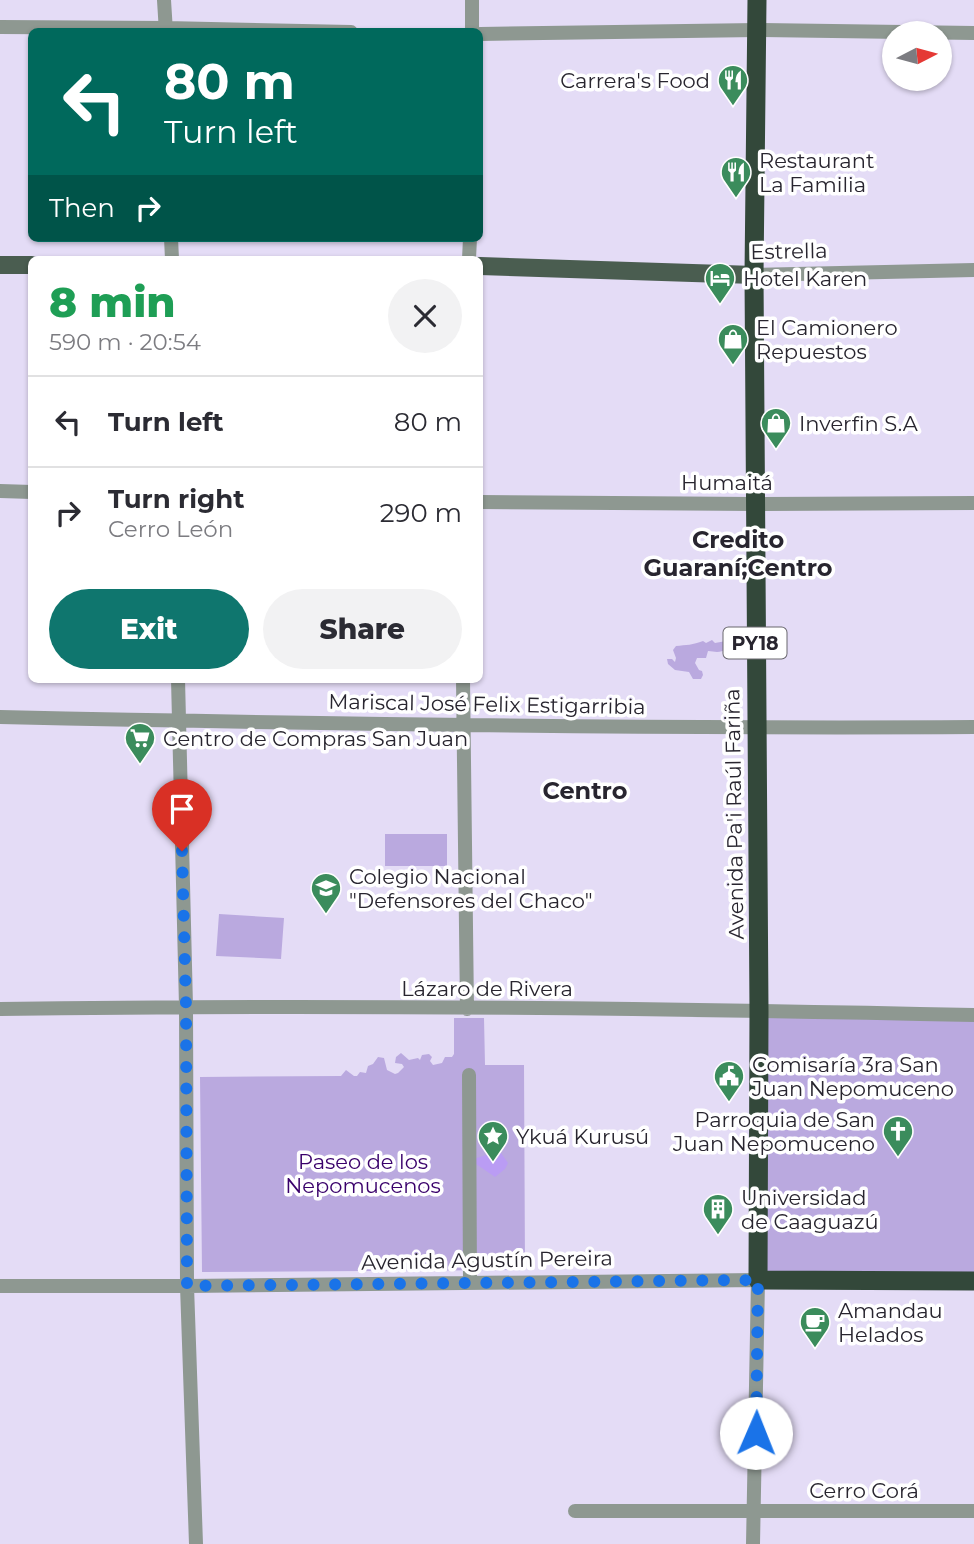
<!DOCTYPE html>
<html lang="en">
<head>
<meta charset="utf-8">
<style>
	body { margin:0; font-family:Montserrat,sans-serif; background:#f2f2f3; color:#2b2b33; height:100vh; display:flex; flex-direction:column; font-size:26px; white-space:nowrap }
	* { box-sizing:border-box; margin:0 }
	p { font-size:23px; color:#7c7c81 }
	.icon { flex:none; width:38px; height:38px; fill:none; stroke:currentColor; stroke-width:2; stroke-linecap:round; stroke-linejoin:round }
	.map { position:relative; flex:1; overflow:hidden }
	.drawer { position:absolute; left:28px; top:256px; width:455px; height:427px; display:flex; flex-direction:column; background:#fff; border-radius:10px; box-shadow:0 2px 5px #0004 }
	.drawer>* { flex:none }
	.guide { position:absolute; left:28px; top:28px; width:455px; height:214px; border-radius:10px; box-shadow:0 2px 5px #0004; background:#00695c; color:#fff; overflow:hidden }
	.needle { width:46px; rotate:84deg }
	.buttons { position:absolute; left:882px; top:21px; display:grid; gap:14px }
	.buttons a { display:grid; place-items:center; width:70px; height:70px; border-radius:50%; background:#fff; box-shadow:0 2px 5px #0004; font-size:35px }
	.pin { position:absolute; display:grid; place-items:center; width:60px; height:60px; color:#fff; margin:-72px -30px; border-radius:50% 50% 50% 0; rotate:-45deg; box-shadow:0 0 7px #0007 }
	.pin .icon { rotate:45deg }
	.me { position:absolute; width:77px; margin:-38px; rotate:1deg; stroke-linejoin:round; filter:drop-shadow(0 0 5px #0008) }
	.turn { display:flex; align-items:center; gap:24px; height:147px; padding:0 21px; font-size:32px }
	.turn .icon { width:91px; height:91px; stroke-width:2.5 }
	.turn b { display:block; font-size:49px; line-height:60px }
	.then { display:flex; align-items:center; height:66px; padding:0 21px; background:#0003; gap:14px; font-size:26px }
	.round { display:grid; place-items:center; flex:none; width:74px; height:74px; border-radius:37px; background:#f2f2f3 }
	.headline { display:flex; align-items:center; justify-content:space-between; height:119px; padding:0 21px }
	h1 { font-size:42px; font-weight:800; line-height:52px; color:#1e9e55 }
	.cta { display:flex; gap:14px; margin-top:auto; padding:14px 21px }
	.cta a { flex:1; height:80px; border-radius:42px; background:#0f766e; color:#fff; font-size:28px; font-weight:800; line-height:80px; text-align:center }
	.cta a+a { background:#f2f2f3; color:#2b2b33 }
	ul { padding:0; list-style:none }
	li { display:flex; align-items:center; gap:21px; height:91px; padding:0 21px; border-top:2px solid #e1e1e2 }
	li div { flex:1 }
	li b { display:block; font-size:26px }
	li em { font-style:normal }
	.map>svg:first-child { display:block }
	.green { fill:#baa9df }
	.water { fill:#ba9cf4 }
	.lines { fill:none; stroke-linecap:round; stroke-linejoin:round }
	.minor { stroke:#8e9891; stroke-width:14 }
	.major { stroke:#4a5d50; stroke-width:18 }
	.highway { stroke:#33483a; stroke-width:19 }
	.route { stroke:#1a73e8; stroke-width:12; stroke-dasharray:0 21.6 }
	.labels { text-anchor:middle; dominant-baseline:central; stroke-width:7; stroke-linejoin:round; paint-order:stroke }
	.shield { fill:#fff; stroke:#68666d; stroke-width:2 }
	.shield-label { font-size:19px; font-weight:bold; fill:#28252f }
	.poi-label { font-size:21px; fill:#28252f; stroke:#fff; text-anchor:start }
	.street-label { font-size:21px; fill:#28252f; stroke:#fff }
	.park-label { font-size:21px; fill:#39006b; stroke:#fff }
	.quarter-label { font-size:24px; font-weight:bold; fill:#28252f; stroke:#fff }
</style>
</head>
<body>
<div class="map">
<svg width="974" height="1544" viewBox="0 0 974 1544">
	<rect width="100%" height="100%" fill="#e4dcf6"/>
	<path class="green" d="M712,640L715,643L726,641L735,642V651L731,652L727,649C720,653 716,652 708,651L706,658H697L695,663L699,670L702,671L703,675L701,679H693L689,672L675,670L668,664L667,659H672L675,662L676,658L673,650L676,646C686,645 693,645 703,641L706,643Z
		M385,834H447V866H385Z
		M219,914L284,918L281,959L216,956Z
		M760,1012L974,1017V1279L762,1278Z
		M454,1018H484L485,1065H524L525,1270L202,1272L200,1077L341,1076L346,1070L354,1076H357L360,1072L366,1073L368,1066L373,1064L378,1057L384,1058L387,1070L395,1074L398,1073L404,1067L402,1064L395,1063L396,1057L401,1053L409,1060L418,1058L420,1060L422,1055L429,1054L432,1057L430,1061L433,1065L442,1063L445,1057H452L454,1054Z"/>
	<path class="water" d="M495,1148L499,1150L508,1163L505,1169L495,1177L476,1164L474,1159L486,1155Z"/>
	<g class="lines">
		<path class="minor" d="M164,0L166,32
			M472,0V32
			M0,27L166,28L351,32
			M480,34L757,30L974,33
			M171,238L172,259
			M469,259L470,238
			M754,275L974,270
			M0,491L32,492
			M480,502L755,504L974,503
			M178,679L186,1006L187,1286L196,1544
			M463,679L467,1009
			M0,717C325,724 649,729 974,727
			M0,1009C325,1004 649,1008 974,1015
			M469,1075L470,1283
			M0,1286H187L758,1280L753,1544
			M575,1511H974"/>
		<path class="major" d="M0,265H32
			M480,266L754,275"/>
		<path class="highway" d="M757,0L754,275L759,1011L758,1280L974,1281"/>
	</g>
	<g class="lines">
		<path class="route" d="M182,851L186,1006L187,1286L758,1280L756,1433"/>
	</g>
	<defs>
		<g id="restaurant-pin" transform="scale(1.575)"><path d="M0 17L-7.5 6A9.5 9.5 0 1 1 7.5 6Z" fill="#3b8c5c" stroke="#fff"/><path d="M-5-6h1v4h1v-4h1v4h1v-4h1v5L-1.5 .5V6h-2V.5L-5-1ZM5-6V6H3V1.5H1.5Q1.5-4 5-6Z" fill="#fff"/></g>
		<g id="hotel-pin" transform="scale(1.575)"><path d="M0 17L-7.5 6A9.5 9.5 0 1 1 7.5 6Z" fill="#3b8c5c" stroke="#fff"/><path d="M-6-4.5h1.5V1H6V5H4.5V3h-9V5H-6ZM-4 0a1.8 1.8 0 1 1 3.6 0ZM.5 0V-2.5h3Q6-2.5 6 0Z" fill="#fff"/></g>
		<g id="shop-pin" transform="scale(1.575)"><path d="M0 17L-7.5 6A9.5 9.5 0 1 1 7.5 6Z" fill="#3b8c5c" stroke="#fff"/><path d="M-5-2.5h2.3a2.7 3.5 0 0 1 5.4 0H5L5.5 6h-11ZM-1.5-2.5h3a1.5 2.3 0 0 0-3 0Z" fill="#fff"/></g>
		<g id="supermarket-pin" transform="scale(1.575)"><path d="M0 17L-7.5 6A9.5 9.5 0 1 1 7.5 6Z" fill="#3b8c5c" stroke="#fff"/><path d="M-6-5.5h2.5l.6 2H6L4.5 2H-2.5L-4.4-4H-6ZM-1.5 3.2a1.3 1.3 0 1 0 .1 0ZM3 3.2a1.3 1.3 0 1 0 .1 0Z" fill="#fff"/></g>
		<g id="school-pin" transform="scale(1.575)"><path d="M0 17L-7.5 6A9.5 9.5 0 1 1 7.5 6Z" fill="#3b8c5c" stroke="#fff"/><path d="M0-5L7-2L0 1L-7-2ZM-4 1L0 2.5L4 1V4Q0 6-4 4Z" fill="#fff"/></g>
		<g id="civic-pin" transform="scale(1.575)"><path d="M0 17L-7.5 6A9.5 9.5 0 1 1 7.5 6Z" fill="#3b8c5c" stroke="#fff"/><path d="M-.6-6.5H3V-4.5H.6V-3L4-1V1h2V6H-6V1h2V-1L-.6-3ZM-1.2 2.5V6h2.4V2.5Z" fill="#fff"/></g>
		<g id="church-pin" transform="scale(1.575)"><path d="M0 17L-7.5 6A9.5 9.5 0 1 1 7.5 6Z" fill="#3b8c5c" stroke="#fff"/><path d="M-1.2-6h2.4v3.5h3.3v2.4h-3.3V6h-2.4V-.1h-3.3v-2.4h3.3Z" fill="#fff"/></g>
		<g id="sight-pin" transform="scale(1.575)"><path d="M0 17L-7.5 6A9.5 9.5 0 1 1 7.5 6Z" fill="#3b8c5c" stroke="#fff"/><path d="M0-6L1.8-2.2L6-1.7L2.9 1.2L3.7 5.4L0 3.3L-3.7 5.4L-2.9 1.2L-6-1.7L-1.8-2.2Z" fill="#fff"/></g>
		<g id="building-pin" transform="scale(1.575)"><path d="M0 17L-7.5 6A9.5 9.5 0 1 1 7.5 6Z" fill="#3b8c5c" stroke="#fff"/><path d="M-4-6H4V6H1V3H-1V6H-4ZM-2.5-4.3h1.7v1.8h-1.7ZM.8-4.3h1.7v1.8H.8ZM-2.5-1h1.7V.8h-1.7ZM.8-1h1.7V.8H.8Z" fill="#fff"/></g>
		<g id="cafe-pin" transform="scale(1.575)"><path d="M0 17L-7.5 6A9.5 9.5 0 1 1 7.5 6Z" fill="#3b8c5c" stroke="#fff"/><path d="M-5.5-4.5H6V0H3Q3 3.5 0 3.5H-2.5Q-5.5 3.5-5.5 0ZM3-3.2v2h1.7v-2ZM-6 4.5H4V6H-6Z" fill="#fff"/></g>
	</defs>
	<g fill-rule="evenodd">
		<use href="#restaurant-pin" x="733" y="80"/>
		<use href="#restaurant-pin" x="736" y="172"/>
		<use href="#hotel-pin" x="720" y="278"/>
		<use href="#shop-pin" x="733" y="339"/>
		<use href="#shop-pin" x="776" y="423"/>
		<use href="#supermarket-pin" x="140" y="738"/>
		<use href="#school-pin" x="326" y="888"/>
		<use href="#civic-pin" x="729" y="1076"/>
		<use href="#church-pin" x="898" y="1131"/>
		<use href="#sight-pin" x="493" y="1136"/>
		<use href="#building-pin" x="718" y="1209"/>
		<use href="#cafe-pin" x="815" y="1322"/>
	</g>
	<g class="labels">
		<rect class="shield" x="723.5" y="627.5" width="63" height="31" rx="5"/>
		<g class="shield-label">
			<text x="755" y="643">PY18</text>
		</g>
		<g class="poi-label">
			<text x="710" y="80" text-anchor="end">Carrera's Food</text>
			<text x="759" y="160">Restaurant<tspan x="759" dy="24">La Familia</tspan></text>
			<text x="743" y="278">Hotel Karen</text>
			<text x="756" y="327">El Camionero<tspan x="756" dy="24">Repuestos</tspan></text>
			<text x="799" y="423">Inverfin S.A</text>
			<text x="163" y="738">Centro de Compras San Juan</text>
			<text x="349" y="876">Colegio Nacional<tspan x="349" dy="24">"Defensores del Chaco"</tspan></text>
			<text x="752" y="1064">Comisaría 3ra San<tspan x="752" dy="24">Juan Nepomuceno</tspan></text>
			<text x="875" y="1119" text-anchor="end">Parroquia de San<tspan x="875" dy="24">Juan Nepomuceno</tspan></text>
			<text x="516" y="1136">Ykuá Kurusú</text>
			<text x="741" y="1197">Universidad<tspan x="741" dy="24">de Caaguazú</tspan></text>
			<text x="838" y="1310">Amandau<tspan x="838" dy="24">Helados</tspan></text>
		</g>
		<g class="street-label">
			<text transform="translate(789 251) rotate(-1)">Estrella</text>
			<text x="727" y="482">Humaitá</text>
			<text transform="translate(487 704) rotate(1)">Mariscal José Felix Estigarribia</text>
			<text transform="translate(734 814) rotate(-91)">Avenida Pa'i Raúl Fariña</text>
			<text x="487" y="988">Lázaro de Rivera</text>
			<text transform="translate(487 1260) rotate(-1)">Avenida Agustín Pereira</text>
			<text x="864" y="1490">Cerro Corá</text>
		</g>
		<g class="park-label">
			<text x="363" y="1161">Paseo de los<tspan x="363" dy="24">Nepomucenos</tspan></text>
		</g>
		<g class="quarter-label">
			<text x="738" y="539">Credito<tspan x="738" dy="28">Guaraní;Centro</tspan></text>
			<text x="585" y="790">Centro</text>
		</g>
	</g>
</svg>
<div class="buttons">
<a><svg class="needle" viewBox="-14 -14 28 28"><path d="M0-13l5 13h-10z" fill="#e53935"/><path d="M0 13l5-13h-10z" fill="#7c7c81"/></svg></a>
</div>
<div class="pin" style="left:182px;top:851px;background:#d93025"><svg class="icon" aria-label="arrive" viewBox="0 0 24 24"><path d="M6 21V4h12l-3 4 3 4H6"/></svg></div>
<svg class="me" style="left:756px;top:1433px" viewBox="-20 -20 40 40"><circle r="19" fill="#fff"/><path d="M0-13L10 11 0 6-10 11z" fill="#1a73e8"/></svg>
<div class="guide">
<div class="turn"><svg class="icon" aria-label="left" viewBox="0 0 24 24"><path d="M17 20v-9H6M10 6l-5 5 5 5"/></svg><div><b>80 m</b>Turn left</div></div>
<div class="then">Then<svg class="icon" aria-label="right" viewBox="0 0 24 24"><path d="M7 20v-9h11M14 6l5 5-5 5"/></svg></div>
</div>
<section class="drawer">
<div class="headline"><div><h1>8 min</h1><p>590 m · 20:54</p></div><a class="round"><svg class="icon" aria-label="close" viewBox="0 0 24 24"><path d="M6 6l12 12M18 6L6 18"/></svg></a></div>
<ul>
<li><svg class="icon" aria-label="left" viewBox="0 0 24 24"><path d="M17 20v-9H6M10 6l-5 5 5 5"/></svg><div><b>Turn left</b></div><em>80 m</em></li>
<li><svg class="icon" aria-label="right" viewBox="0 0 24 24"><path d="M7 20v-9h11M14 6l5 5-5 5"/></svg><div><b>Turn right</b><p>Cerro León</p></div><em>290 m</em></li>
</ul>
<div class="cta"><a>Exit</a><a>Share</a></div>
</section>
</div>
</body>
</html>
